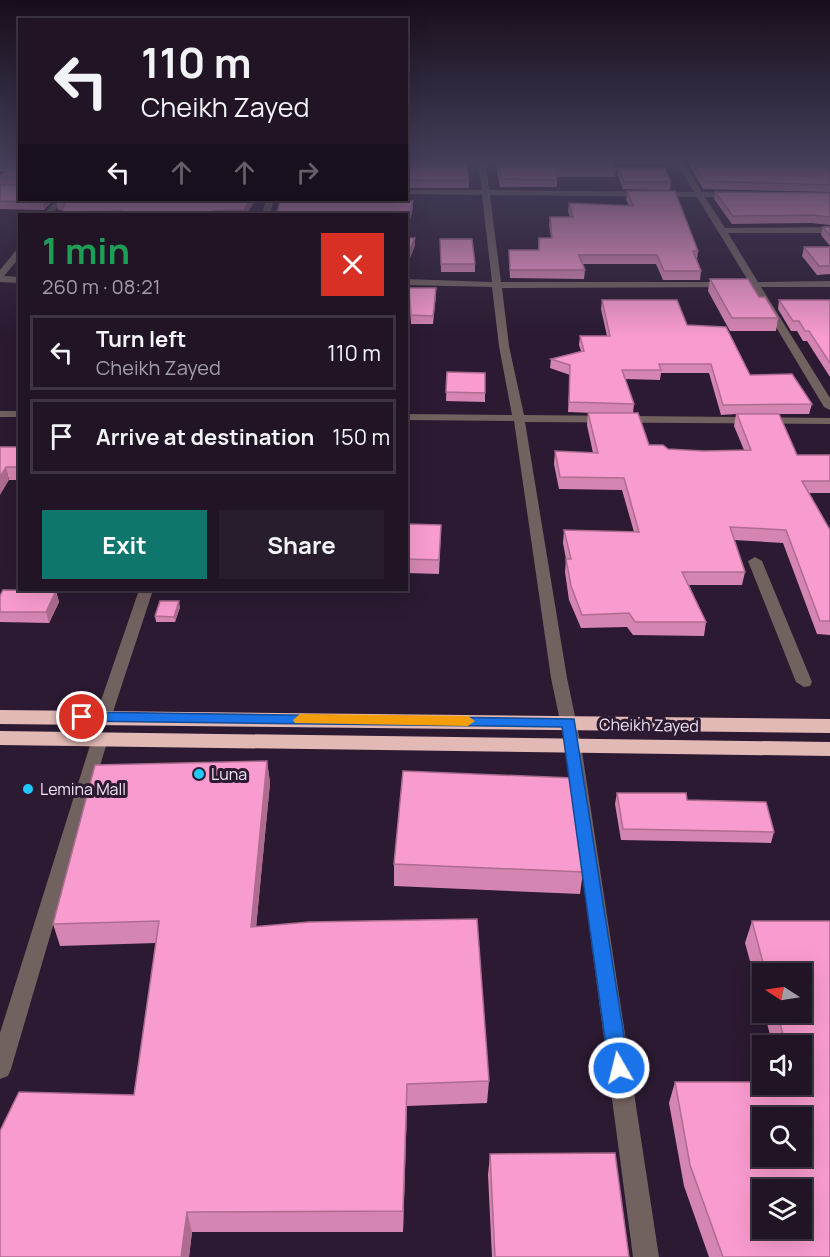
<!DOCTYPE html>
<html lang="en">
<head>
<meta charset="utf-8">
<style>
	body { margin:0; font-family:Manrope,sans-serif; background:#281d2d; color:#f1f3f6; height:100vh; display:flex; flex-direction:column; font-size:22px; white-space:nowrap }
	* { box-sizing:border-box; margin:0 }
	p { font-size:20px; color:#a29ea7 }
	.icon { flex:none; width:33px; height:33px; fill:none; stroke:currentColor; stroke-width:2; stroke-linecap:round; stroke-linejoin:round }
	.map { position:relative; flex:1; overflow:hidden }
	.side { position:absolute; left:18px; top:213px; width:390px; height:378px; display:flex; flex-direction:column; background:#201425; border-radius:0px; box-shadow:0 6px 24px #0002,0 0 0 2px #3d3342 }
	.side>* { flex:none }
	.hud { position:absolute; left:18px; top:18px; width:390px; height:183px; border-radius:0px; box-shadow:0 6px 24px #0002,0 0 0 2px #3d3342; background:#201425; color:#f1f3f6; overflow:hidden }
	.needle { width:39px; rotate:282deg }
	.buttons { position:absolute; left:752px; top:963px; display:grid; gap:12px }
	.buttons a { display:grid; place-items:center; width:60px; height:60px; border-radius:0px; background:#201425; box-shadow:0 6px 24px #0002,0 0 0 2px #3d3342; font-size:30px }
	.pin { position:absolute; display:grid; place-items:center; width:51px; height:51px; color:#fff; margin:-26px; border:3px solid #fff; border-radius:50%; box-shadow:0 2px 6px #0007 }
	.me { position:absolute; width:66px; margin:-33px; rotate:352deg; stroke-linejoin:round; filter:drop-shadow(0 0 4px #0008) }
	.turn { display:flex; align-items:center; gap:21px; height:126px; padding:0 24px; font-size:27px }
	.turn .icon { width:78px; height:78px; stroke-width:2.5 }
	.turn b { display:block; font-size:42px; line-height:51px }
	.lanes { display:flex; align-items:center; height:57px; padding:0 24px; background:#0003; justify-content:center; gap:30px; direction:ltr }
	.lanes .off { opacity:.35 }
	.round { display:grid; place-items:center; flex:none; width:63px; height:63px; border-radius:0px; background:#281d2d }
	.summary { display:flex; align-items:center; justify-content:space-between; height:102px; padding:0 24px }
	h1 { font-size:36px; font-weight:700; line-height:45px; color:#1e9e55 }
	.action { display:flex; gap:12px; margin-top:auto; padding:12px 24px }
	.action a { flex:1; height:69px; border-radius:0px; background:#0f766e; color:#fff; font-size:24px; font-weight:700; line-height:69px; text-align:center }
	.action a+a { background:#281d2d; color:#f1f3f6 }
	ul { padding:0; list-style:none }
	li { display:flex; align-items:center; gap:18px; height:75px; margin:0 12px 9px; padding:0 12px; border:3px solid #3d3342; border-radius:0px }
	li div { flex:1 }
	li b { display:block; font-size:22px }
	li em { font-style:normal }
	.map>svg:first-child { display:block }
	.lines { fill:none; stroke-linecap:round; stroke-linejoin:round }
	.minor { fill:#71615f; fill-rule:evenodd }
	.highway { fill:#e2b9b5; fill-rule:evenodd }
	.wall { fill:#d585b1; fill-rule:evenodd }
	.shaded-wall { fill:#ae6c90 }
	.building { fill:#f89bce; stroke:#ae6c90; stroke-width:1.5; fill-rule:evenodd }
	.route { fill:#1a73e8; stroke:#114b97; stroke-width:1.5 }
	.slow { fill:#f59e0b }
	.poi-dot { fill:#1fc9fd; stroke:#2b1a31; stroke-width:2 }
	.labels { text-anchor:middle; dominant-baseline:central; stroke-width:6; stroke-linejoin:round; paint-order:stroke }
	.street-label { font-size:16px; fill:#f2e6f6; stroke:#2b1a31 }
	.poi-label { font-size:16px; fill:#f2e6f6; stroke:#2b1a31; text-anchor:start }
</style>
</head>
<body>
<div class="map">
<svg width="830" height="1257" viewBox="0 0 830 1257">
	<rect width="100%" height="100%" fill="#2b1a31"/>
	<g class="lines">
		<path class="minor" d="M478,161H486L489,190L694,192L675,161H683L702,192L733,193L737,195L733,197H705L725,228L830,227V233H728L758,282L830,281V287H761L830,398V410L824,407L752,287L502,288L509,346L524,415L830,418V424L525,422L567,678L581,745L659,1257H633L565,745L551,678L514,421L406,420V414L512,415L499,346L492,287L406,285V279L492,282L482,195L406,194V190H482ZM490,195L697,197L749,282H501Z
			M56,200H64L52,214H44Z
			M266,200H274L270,214H262Z
			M17,249H20V257L4,276L20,277V283L0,282V270Z
			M0,411H20V417H0Z
			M755,557L762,561L812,682L810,686L804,687L796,682L748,561Z
			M139,590H153L111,718L109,722H97L95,718Z
			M100,733L106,735L108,739L11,1069L8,1076L0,1079V1033L92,739L94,735Z"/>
		<path class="highway" d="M0,710L830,719V733L0,724Z
			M0,731L830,742V756L0,745Z"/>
	</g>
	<path class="wall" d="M0,161H20L53,200L44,210L0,209V185H19H0V176L6,171H0Z
		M406,161H466L469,180V188H407V180L410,164L406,163Z
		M495,161H613L616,169L615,177H557V187H500Z
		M687,161H830V192L703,189Z
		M618,168L671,182L670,190L623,189L618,175Z
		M627,191L698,251L697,259L701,271L700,280H663L656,264H582L585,270L584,279L510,278L509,250H538L539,238H551L549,225L550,217H570L568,211L569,203L629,206L626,199Z
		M715,192L830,193V225L811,223L732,224L714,199Z
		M256,200L246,214H63V210H58L57,202Z
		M342,200L341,201H413V209L406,214H277V213Z
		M823,227H830V246L821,235Z
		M440,239L475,264V272H441Z
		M804,247H830V274L817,275L802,256Z
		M710,279L778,318L776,331H730L708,291Z
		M409,288L436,296L433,324H411Z
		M602,300L687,325L750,375L812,404L809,414H777L797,455H830V493H809L830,530V635L817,634L783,543L734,540L745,572L742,585H689L706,622L704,636L633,635L627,627L581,628L569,600L565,572L566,559L563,543L564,530L634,532L622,490L559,489L554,464L555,451L593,453L587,425L588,413H593L568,412L570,375L550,368L551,359L581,351L579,345L580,336H607L601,309ZM661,373H709L721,415L736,414L734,426L744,450L704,451L668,449L649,445L633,413L634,404L625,379L660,380Z
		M779,300H830V377L807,341H803L797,331H791L778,309Z
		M406,304H409L408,344H406Z
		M447,372L485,393V402L446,401Z
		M20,445V480H9L0,447H18Z
		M406,524L441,525L439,574L406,573Z
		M56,591L59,602L49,623L0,622V596Z
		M180,607L175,622H156L155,616Z
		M267,761L270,783L256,927L489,1081L487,1103L407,1106L403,1232H192L189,1257H0L134,1095L156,943L60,946L53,924Z
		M617,793L774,832L771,843L621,840L615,804Z
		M394,864L583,872L580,894L394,886Z
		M752,921H830V1257H709L684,1186L669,1103L675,1082L801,1084V1046H773L764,1012H801V974H762V1005L745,943Z
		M490,1154L629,1257H492L488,1175Z"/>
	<path class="shaded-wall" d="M45,200H53L44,210L43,202Z
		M250,200H256L246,214H244V210Z
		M413,201V209L406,235V227Z
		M415,238V246L408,263V254Z
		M6,467L9,480L0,495V477Z
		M56,591L59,602L49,623L46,612Z
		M179,601L180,607L175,622L174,617Z
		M267,761L270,783L254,949L251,927Z
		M407,1084V1106L403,1232V1211Z
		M187,1212L192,1232L189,1257H181Z"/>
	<path class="building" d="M0,161H20V182L18,177H0V176L16,164H0Z
		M410,161H466L469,180H407Z
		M497,161H613L616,169H555L557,180L501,179Z
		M692,161H830V185L704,181Z
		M618,168H665L671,182H624Z
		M0,185H20V200H45L43,202L0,201Z
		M627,191H675L698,251H693L701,271H664L657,255H579L585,270H510L509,250H539V238H552L550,217H573L569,203L633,206Z
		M715,192L830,193V217L813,215L733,216Z
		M59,200H250L244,210L212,211L210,214H119L121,211L62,212L65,202H57Z
		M280,200H340L339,201H413L406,227V214H312V213H277Z
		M823,227H830V236Z
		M406,238H415L408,254H406Z
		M440,239H472L475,264H441Z
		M804,247H830V266H819Z
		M710,279H748L759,297H765L778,318H732Z
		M409,288H436L433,316L411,315Z
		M602,300H677L687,325L726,327L750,375L792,374L812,404L723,405L711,364H659L661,370H622L634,404L569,402L570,365L551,359L584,351L580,336H610Z
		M779,300H830V363L809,331H805L799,321H793Z
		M406,304H409L408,335H406Z
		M447,372L485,373V393L446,392Z
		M588,413H638L649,445H663L668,449L704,451L751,450L737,414H779L797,455H830V481H802L830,530V621H820L786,530L730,527L745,572H682L706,622H635L629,613L582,615L571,586L566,559H571L564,530L639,532L624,478L560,477L555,451L598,453Z
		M20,445V467H6L0,477V447H18Z
		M406,524L441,525L439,560L406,559Z
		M3,590L56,591L46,612H0V596Z
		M160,601H179L174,617L155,616Z
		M267,761L251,927L309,922L477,919L489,1081L407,1084L403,1211L187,1212L181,1257H0V1131L19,1092L134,1095L159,921L53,924L95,765Z
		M403,771L573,778L583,872L394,864Z
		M617,793H686L687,800L766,802L774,832L623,829Z
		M752,921H830V1257H723L690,1165L675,1082H762V1084H801V1046H786L777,1012H801V974H766ZM762,1118H801V1156H762ZM762,1190H801V1228H762Z
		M615,1153L629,1257H495L490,1154Z"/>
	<linearGradient id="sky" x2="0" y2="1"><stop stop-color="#180e1b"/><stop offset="0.48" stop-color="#443e5a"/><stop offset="1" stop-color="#443e5a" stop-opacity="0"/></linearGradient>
	<rect width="830" height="337" fill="url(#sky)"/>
	<path class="route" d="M82,712L574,719L629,1068L626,1075L619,1077L612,1075L609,1068L562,727L77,721L75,717L77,714Z"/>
	<path class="slow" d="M300,714L468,716L475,721L468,726L295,723L293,720Z"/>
	<g class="poi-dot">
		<circle cx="199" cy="774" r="6"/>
		<circle cx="28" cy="789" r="6"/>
	</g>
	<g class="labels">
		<g class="street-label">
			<text transform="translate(649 725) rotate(1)">Cheikh Zayed</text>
		</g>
		<g class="poi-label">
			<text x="211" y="774">Luna</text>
			<text x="40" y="789">Lemina Mall</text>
		</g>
	</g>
</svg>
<div class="buttons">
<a><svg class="needle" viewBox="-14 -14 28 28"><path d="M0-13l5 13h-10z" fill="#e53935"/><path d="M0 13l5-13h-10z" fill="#a29ea7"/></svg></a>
<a><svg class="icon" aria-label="sound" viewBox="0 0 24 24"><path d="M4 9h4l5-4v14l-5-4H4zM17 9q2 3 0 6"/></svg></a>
<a><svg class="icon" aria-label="search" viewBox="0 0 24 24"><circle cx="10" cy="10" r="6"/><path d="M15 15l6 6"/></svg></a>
<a><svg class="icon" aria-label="layers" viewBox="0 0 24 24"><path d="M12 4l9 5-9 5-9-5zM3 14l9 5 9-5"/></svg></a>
</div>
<div class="pin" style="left:82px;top:717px;background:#d93025"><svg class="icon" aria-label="arrive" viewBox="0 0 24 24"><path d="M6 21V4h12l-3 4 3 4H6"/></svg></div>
<svg class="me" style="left:619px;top:1068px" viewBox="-20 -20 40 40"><circle r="17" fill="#1a73e8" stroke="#fff" stroke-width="3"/><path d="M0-11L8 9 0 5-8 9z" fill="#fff"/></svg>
<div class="hud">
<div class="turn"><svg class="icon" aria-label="left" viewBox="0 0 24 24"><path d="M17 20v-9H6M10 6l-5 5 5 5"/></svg><div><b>110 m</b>Cheikh Zayed</div></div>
<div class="lanes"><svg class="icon" aria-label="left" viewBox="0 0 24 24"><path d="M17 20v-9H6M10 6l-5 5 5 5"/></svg><svg class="icon off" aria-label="ahead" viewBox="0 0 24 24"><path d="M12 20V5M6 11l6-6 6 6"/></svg><svg class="icon off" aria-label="ahead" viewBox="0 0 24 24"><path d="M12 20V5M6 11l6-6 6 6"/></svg><svg class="icon off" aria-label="right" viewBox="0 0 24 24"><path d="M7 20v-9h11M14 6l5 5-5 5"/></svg></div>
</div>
<section class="side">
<div class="summary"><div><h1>1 min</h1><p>260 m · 08:21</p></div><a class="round" style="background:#d93025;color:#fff"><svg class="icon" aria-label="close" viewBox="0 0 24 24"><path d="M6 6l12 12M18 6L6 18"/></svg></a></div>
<ul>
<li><svg class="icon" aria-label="left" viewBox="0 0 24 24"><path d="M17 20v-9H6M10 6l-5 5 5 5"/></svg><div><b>Turn left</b><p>Cheikh Zayed</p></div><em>110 m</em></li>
<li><svg class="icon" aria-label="arrive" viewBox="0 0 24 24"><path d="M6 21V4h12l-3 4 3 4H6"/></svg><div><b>Arrive at destination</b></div><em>150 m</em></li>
</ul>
<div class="action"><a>Exit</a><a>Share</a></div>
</section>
</div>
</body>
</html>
